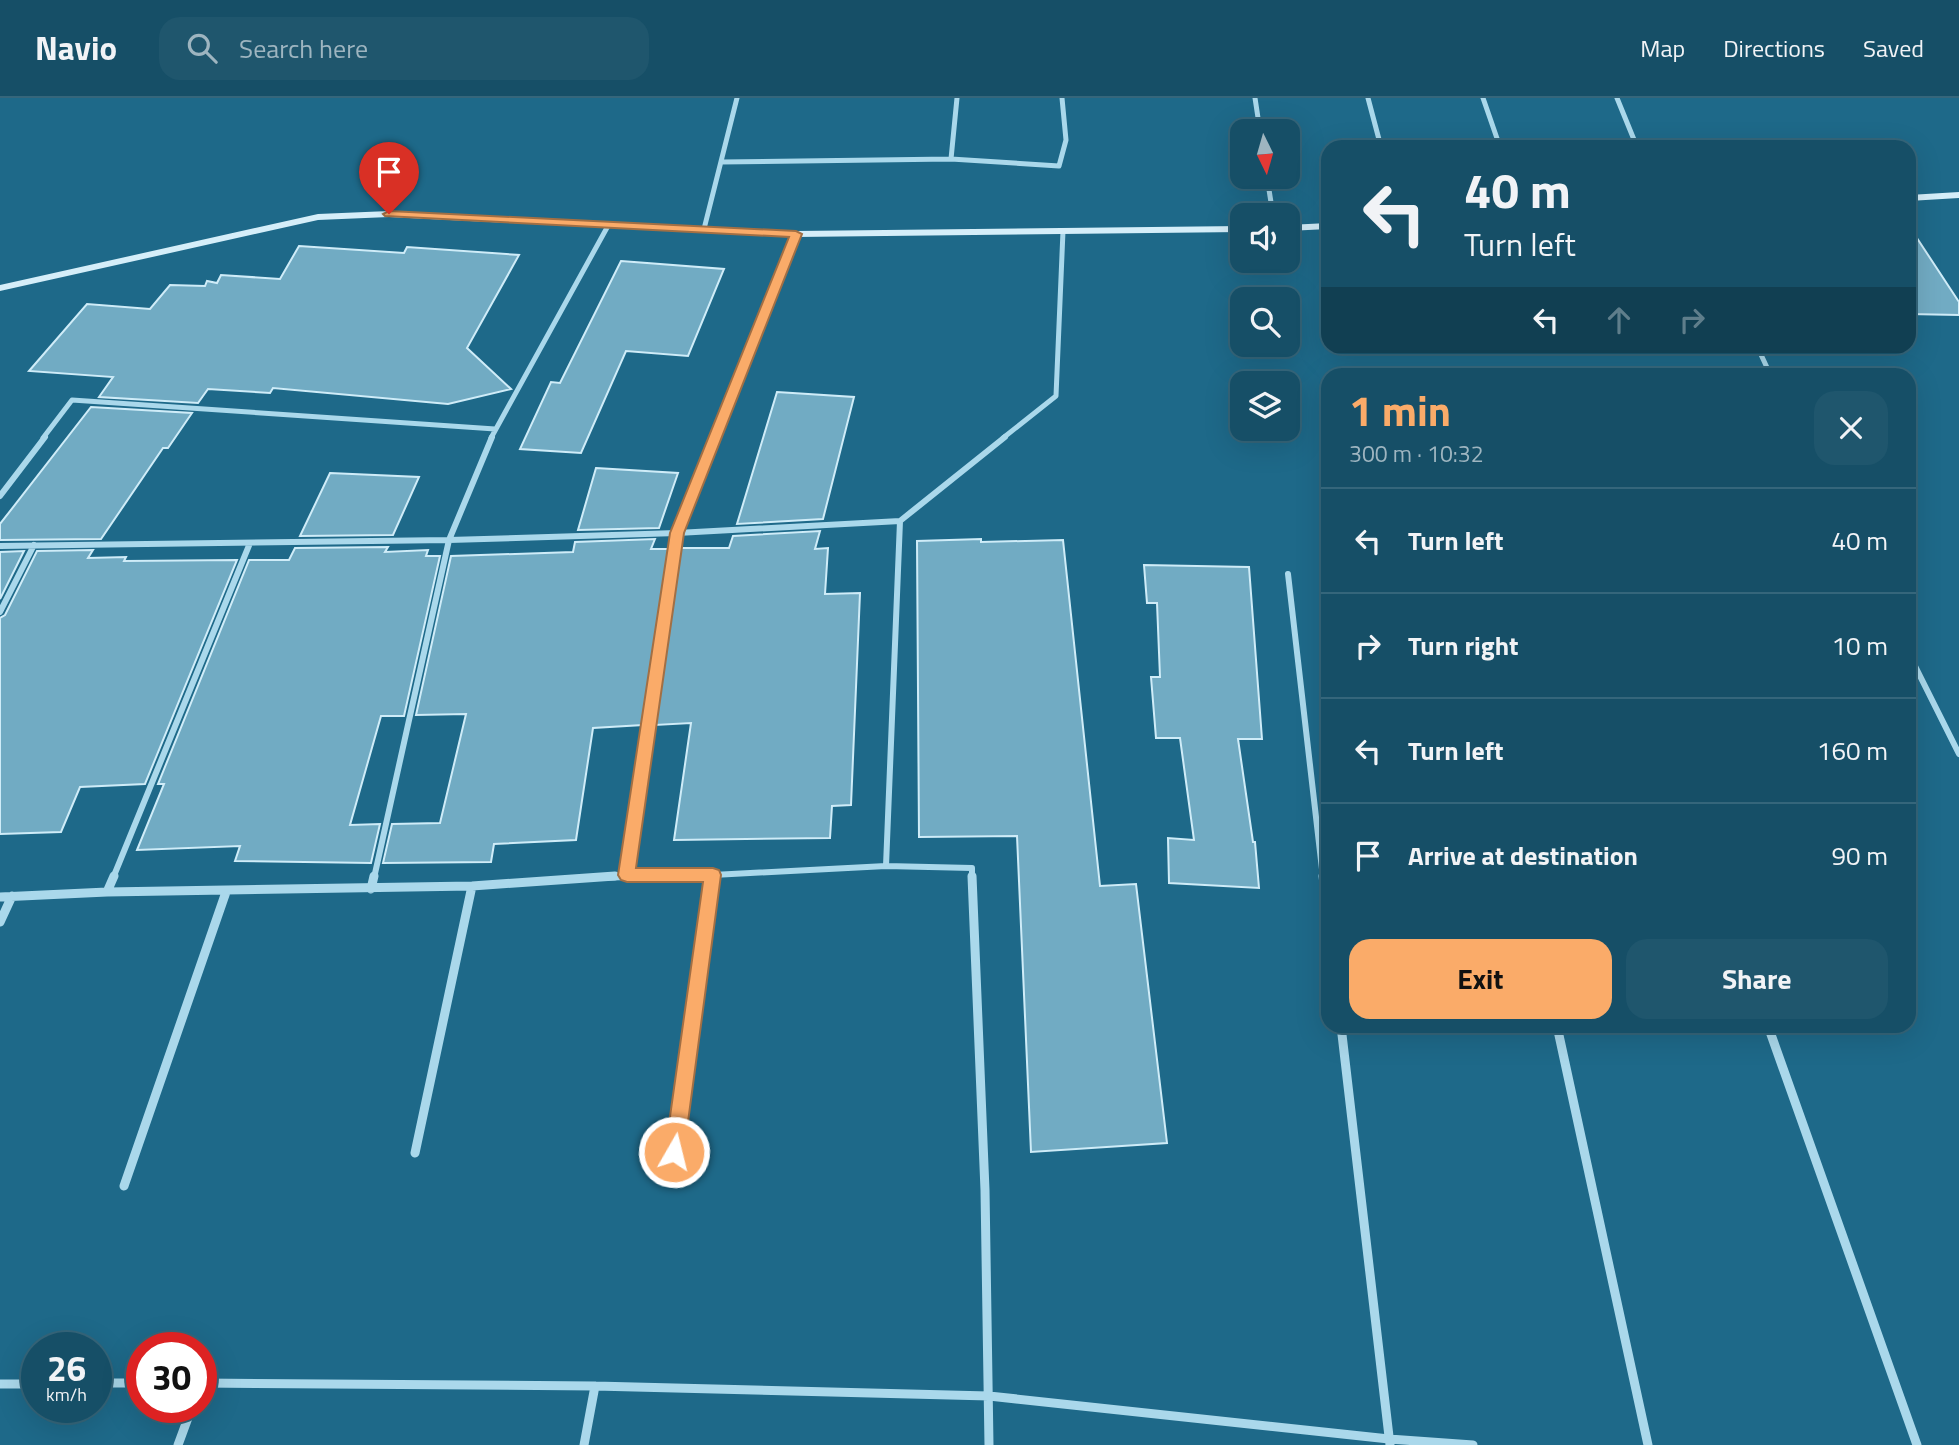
<!DOCTYPE html>
<html lang="en">
<head>
<meta charset="utf-8">
<style>
	body { margin:0; font-family:"Titillium Web",sans-serif; background:#1f566d; color:#f1f3f6; height:100vh; display:flex; flex-direction:column; font-size:26px; white-space:nowrap }
	* { box-sizing:border-box; margin:0 }
	p { font-size:23px; color:#9eb5c0 }
	.icon { flex:none; width:38px; height:38px; fill:none; stroke:currentColor; stroke-width:2; stroke-linecap:round; stroke-linejoin:round }
	.map { position:relative; flex:1; overflow:hidden }
	.drawer { position:absolute; left:1321px; top:270px; width:595px; height:665px; display:flex; flex-direction:column; background:#164f67; border-radius:21px; box-shadow:0 7px 28px #0002,0 0 0 2px #35667b }
	.drawer>* { flex:none }
	.banner { position:absolute; left:1321px; top:42px; width:595px; height:214px; border-radius:21px; box-shadow:0 7px 28px #0002,0 0 0 2px #35667b; background:#164f67; color:#f1f3f6; overflow:hidden }
	.needle { width:46px; rotate:175deg }
	.buttons { position:absolute; left:1230px; top:21px; display:grid; gap:14px }
	.buttons a { display:grid; place-items:center; width:70px; height:70px; border-radius:14px; background:#164f67; box-shadow:0 7px 28px #0002,0 0 0 2px #35667b; font-size:35px }
	.speed { position:absolute; left:21px; top:1234px; display:flex; gap:14px; font-size:35px; font-weight:700; text-align:center }
	.speed>* { display:grid; place-content:center; width:91px; height:91px; border-radius:50%; background:#164f67; box-shadow:0 7px 28px #0002,0 0 0 2px #35667b; line-height:1 }
	.speed small { font-size:18px; font-weight:400 }
	.speed .limit { border:10px solid #d22; background:#fff; color:#111 }
	.pin { position:absolute; display:grid; place-items:center; width:60px; height:60px; color:#fff; margin:-72px -30px; border-radius:50% 50% 50% 0; rotate:-45deg; box-shadow:0 0 7px #0007 }
	.pin .icon { rotate:45deg }
	.me { position:absolute; width:77px; margin:-38px; rotate:8deg; stroke-linejoin:round; filter:drop-shadow(0 0 5px #0008) }
	.turn { display:flex; align-items:center; gap:24px; height:147px; padding:0 28px; font-size:32px }
	.turn .icon { width:91px; height:91px; stroke-width:2.5 }
	.turn b { display:block; font-size:49px; line-height:60px }
	.lanes { display:flex; align-items:center; height:66px; padding:0 28px; background:#0003; justify-content:center; gap:35px; direction:ltr }
	.lanes .off { opacity:.35 }
	.round { display:grid; place-items:center; flex:none; width:74px; height:74px; border-radius:21px; background:#1f566d }
	.head { display:flex; align-items:center; justify-content:space-between; height:119px; padding:0 28px }
	h1 { font-size:42px; font-weight:700; line-height:52px; color:#faab69 }
	.button { display:flex; gap:14px; margin-top:auto; padding:14px 28px }
	.button a { flex:1; height:80px; border-radius:21px; background:#faab69; color:#111; font-size:28px; font-weight:700; line-height:80px; text-align:center }
	.button a+a { background:#1f566d; color:#f1f3f6 }
	ul { padding:0; list-style:none }
	li { display:flex; align-items:center; gap:21px; height:105px; padding:0 28px; border-top:2px solid #35667b }
	li div { flex:1 }
	li b { display:block; font-size:26px }
	li em { font-style:normal }
	header { display:flex; align-items:center; gap:42px; box-sizing:border-box; height:98px; padding:0 35px; background:#164f67; border-bottom:2px solid #35667b }
	header strong { font-size:33px }
	nav { display:flex; gap:38px; margin-inline-start:auto; font-size:24px }
	.search { width:490px; height:63px; background:#1f566d; display:flex; align-items:center; gap:18px; box-sizing:border-box; padding:0 24px; border-radius:21px; color:#9eb5c0; font-size:26px }
	.map>svg:first-child { display:block }
	.building { fill:#71abc3; stroke:#cfecf8; stroke-width:2 }
	.lines { fill:none; stroke-linecap:round; stroke-linejoin:round }
	.minor-far2 { stroke:#aad8eb; stroke-width:5 }
	.minor-far1 { stroke:#aad8eb; stroke-width:6 }
	.minor { stroke:#aad8eb; stroke-width:9 }
	.secondary { fill:#d5eef9; fill-rule:evenodd }
	.route { fill:#faab69; stroke:#a26f44; stroke-width:2 }
</style>
</head>
<body>
<header>
<strong>Navio</strong>
<div class="search"><svg class="icon" aria-label="search" viewBox="0 0 24 24"><circle cx="10" cy="10" r="6"/><path d="M15 15l6 6"/></svg>Search here</div>
<nav><a>Map</a><a>Directions</a><a>Saved</a></nav>
</header>
<div class="map">
<svg width="1959" height="1347" viewBox="0 0 1959 1347">
	<rect width="100%" height="100%" fill="#1e6989"/>
	<path class="building" d="M1909,128L1959,204V217L1909,216Z
		M299,148L404,155L407,149L519,157L467,250L511,291L448,306L273,290L270,295L208,291L198,305L99,299L113,279L29,273L87,206L150,211L170,187L205,188L207,183L217,185L221,177L280,181Z
		M621,163L724,171L688,258L626,253L581,355L520,351L551,284L560,285Z
		M777,294L854,299L823,421L737,426Z
		M91,309L192,315L168,350H163L101,441L0,442V426Z
		M596,370L678,375L659,430L578,432Z
		M330,375L419,379L393,437L300,438Z
		M820,433L815,451L828,450L825,496L860,495L851,707L832,708L830,740L674,742L691,625L655,627L680,450H729L733,438Z
		M655,441L651,451H669L643,627L593,630L576,742L494,746L491,764L383,765L392,726L440,725L466,616L416,617L451,458L573,454L575,444Z
		M981,441V444L1063,442L1100,788L1136,786L1167,1045L1031,1054L1017,738L919,739L917,443Z
		M388,449L385,454L428,452L426,458H440L404,618H381L350,727L380,726L371,765L235,763L240,748L137,752L164,686H158L249,462H289L295,450Z
		M93,452L88,460L126,459L124,463L237,462L145,686L80,689L61,734L0,736V520L5,517L37,453Z
		M24,453L0,501V454Z
		M1144,467L1249,469L1262,641H1238L1253,744H1255L1259,790L1169,785L1168,740L1194,742L1180,640H1156L1151,579H1160L1157,505H1147Z"/>
	<g class="lines">
		<path class="minor-far2" d="M1255,0L1260,33
			M1368,0L1381,49
			M1483,0L1500,49
			M1617,0L1637,49
			M951,61L957,0
			M721,64L951,61L1059,68L1066,42L1062,0
			M1267,79L1273,117
			M704,131L737,0
			M1757,248L1770,276
			M43,340L72,302L495,331
			M491,340L609,126
			M715,340L796,136
			M1003,340L1056,298L1063,133"/>
		<path class="minor-far1" d="M0,398L45,339
			M0,448L449,442L677,435L900,423L1005,339
			M1288,476L1323,780
			M0,514L34,447
			M1909,556L1959,656
			M886,768L900,423
			M627,777L677,435L715,339
			M113,780L250,445
			M374,780L449,442L492,339
			M590,780L713,777L886,768L972,770V780
			M713,780V777"/>
		<path class="minor" d="M972,778L985,1092L989,1347
			M1323,778L1328,819
			M371,791L374,778
			M107,794L114,778
			M0,799L107,794L472,788L615,778
			M0,824L12,798
			M1341,928L1390,1347
			M1557,928L1648,1347
			M1768,928L1917,1347
			M674,1054L713,778
			M415,1055L472,788
			M124,1088L226,794
			M96,1285H142
			M201,1285L595,1288L989,1298L1389,1341L1473,1347
			M0,1286H37
			M178,1347L192,1309
			M584,1347L595,1288"/>
		<path class="secondary" d="M1959,94V100L1909,103V97Z
			M389,113L796,133L1242,128V134L796,139L389,119L318,122L0,193V187L318,116Z
			M1328,125V131L1288,133V127Z"/>
	</g>
	<path class="route" d="M389,113L796,133L802,136L684,435L636,770H713L719,772L721,777L684,1054L681,1060L674,1063L668,1060L665,1054L703,784H627L621,782L618,777L670,435L789,139L385,118L383,116Z"/>
</svg>
<div class="buttons">
<a><svg class="needle" viewBox="-14 -14 28 28"><path d="M0-13l5 13h-10z" fill="#e53935"/><path d="M0 13l5-13h-10z" fill="#9eb5c0"/></svg></a>
<a><svg class="icon" aria-label="sound" viewBox="0 0 24 24"><path d="M4 9h4l5-4v14l-5-4H4zM17 9q2 3 0 6"/></svg></a>
<a><svg class="icon" aria-label="search" viewBox="0 0 24 24"><circle cx="10" cy="10" r="6"/><path d="M15 15l6 6"/></svg></a>
<a><svg class="icon" aria-label="layers" viewBox="0 0 24 24"><path d="M12 4l9 5-9 5-9-5zM3 14l9 5 9-5"/></svg></a>
</div>
<div class="speed"><div>26<small>km/h</small></div><div class="limit">30</div></div>
<div class="pin" style="left:389px;top:116px;background:#d93025"><svg class="icon" aria-label="arrive" viewBox="0 0 24 24"><path d="M6 21V4h12l-3 4 3 4H6"/></svg></div>
<svg class="me" style="left:674px;top:1054px" viewBox="-20 -20 40 40"><circle r="17" fill="#faab69" stroke="#fff" stroke-width="3"/><path d="M0-11L8 9 0 5-8 9z" fill="#fff"/></svg>
<div class="banner">
<div class="turn"><svg class="icon" aria-label="left" viewBox="0 0 24 24"><path d="M17 20v-9H6M10 6l-5 5 5 5"/></svg><div><b>40 m</b>Turn left</div></div>
<div class="lanes"><svg class="icon" aria-label="left" viewBox="0 0 24 24"><path d="M17 20v-9H6M10 6l-5 5 5 5"/></svg><svg class="icon off" aria-label="ahead" viewBox="0 0 24 24"><path d="M12 20V5M6 11l6-6 6 6"/></svg><svg class="icon off" aria-label="right" viewBox="0 0 24 24"><path d="M7 20v-9h11M14 6l5 5-5 5"/></svg></div>
</div>
<section class="drawer">
<div class="head"><div><h1>1 min</h1><p>300 m · 10:32</p></div><a class="round"><svg class="icon" aria-label="close" viewBox="0 0 24 24"><path d="M6 6l12 12M18 6L6 18"/></svg></a></div>
<ul>
<li><svg class="icon" aria-label="left" viewBox="0 0 24 24"><path d="M17 20v-9H6M10 6l-5 5 5 5"/></svg><div><b>Turn left</b></div><em>40 m</em></li>
<li><svg class="icon" aria-label="right" viewBox="0 0 24 24"><path d="M7 20v-9h11M14 6l5 5-5 5"/></svg><div><b>Turn right</b></div><em>10 m</em></li>
<li><svg class="icon" aria-label="left" viewBox="0 0 24 24"><path d="M17 20v-9H6M10 6l-5 5 5 5"/></svg><div><b>Turn left</b></div><em>160 m</em></li>
<li><svg class="icon" aria-label="arrive" viewBox="0 0 24 24"><path d="M6 21V4h12l-3 4 3 4H6"/></svg><div><b>Arrive at destination</b></div><em>90 m</em></li>
</ul>
<div class="button"><a>Exit</a><a>Share</a></div>
</section>
</div>
</body>
</html>
